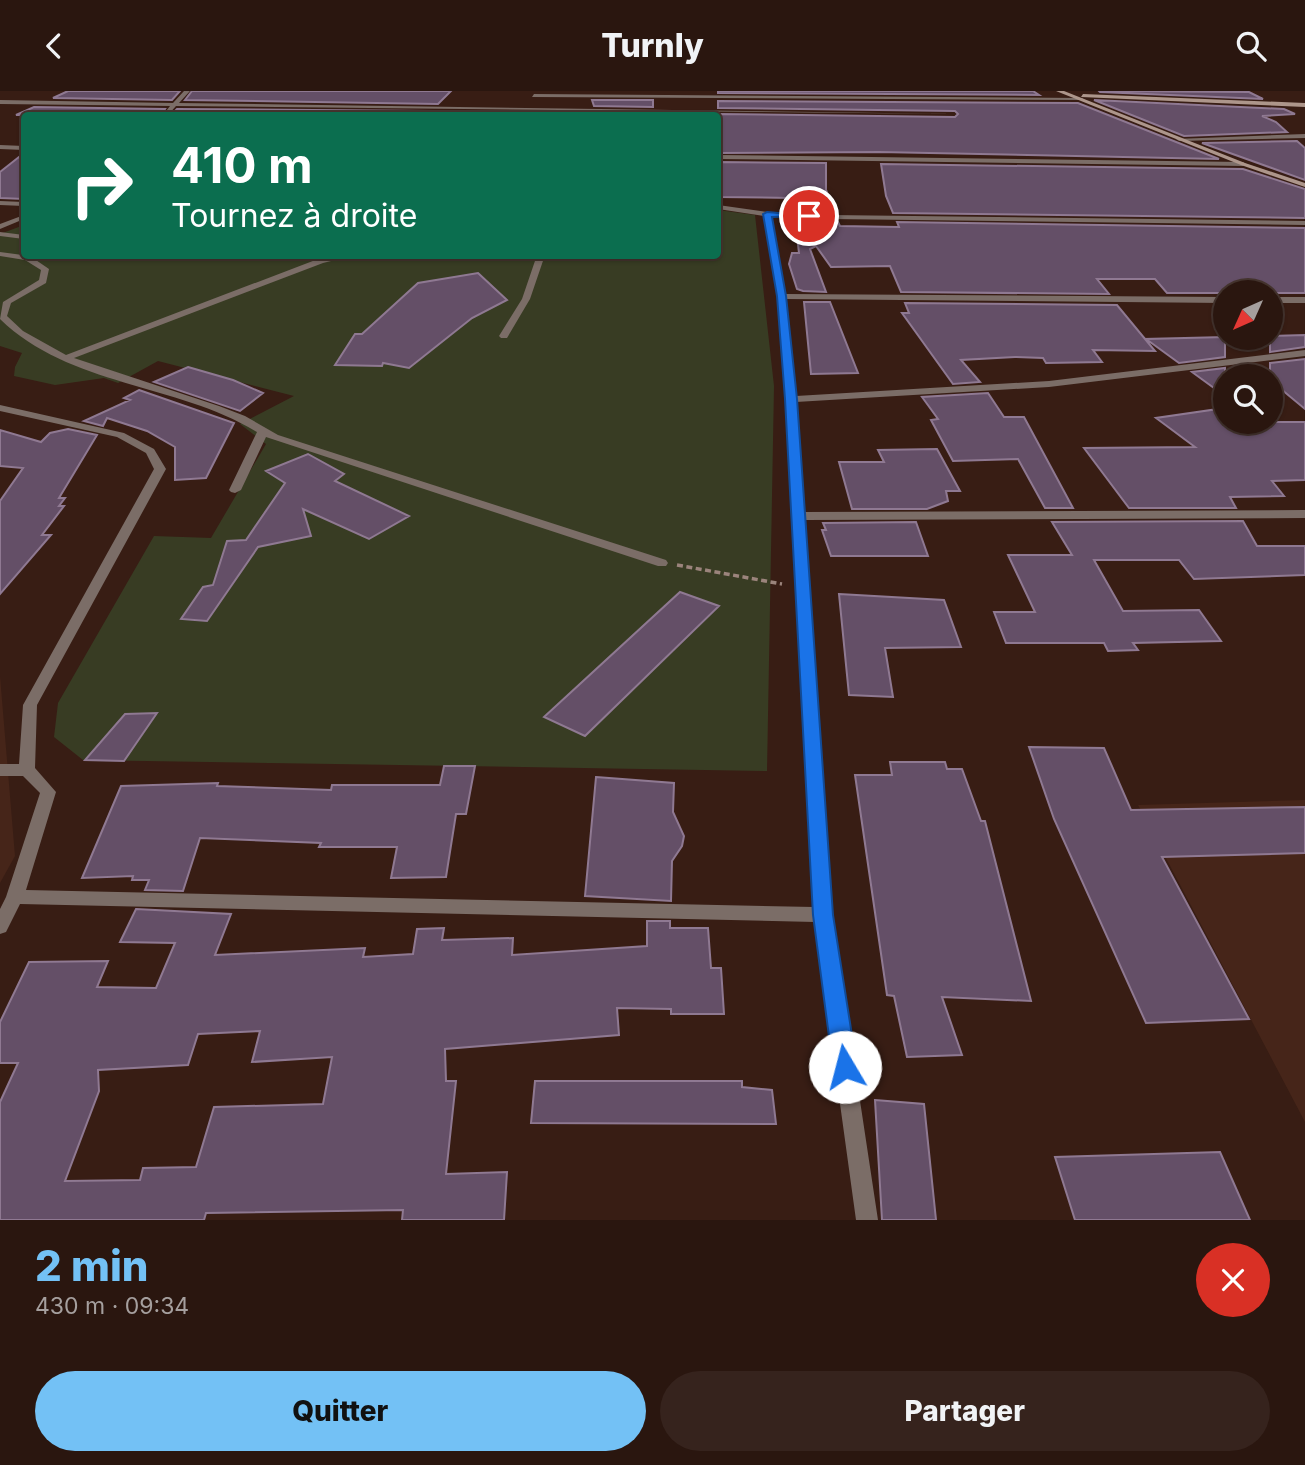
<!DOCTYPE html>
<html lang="fr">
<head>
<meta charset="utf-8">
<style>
	body { margin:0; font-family:Inter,sans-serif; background:#36231d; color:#f1f3f6; height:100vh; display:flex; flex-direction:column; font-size:26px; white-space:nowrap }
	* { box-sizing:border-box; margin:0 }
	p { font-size:23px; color:#a59f9e }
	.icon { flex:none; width:38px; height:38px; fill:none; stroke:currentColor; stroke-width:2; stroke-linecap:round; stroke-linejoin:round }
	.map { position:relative; height:1129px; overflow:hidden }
	.drawer { display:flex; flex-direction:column; background:#2a160f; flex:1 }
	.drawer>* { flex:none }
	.hud { position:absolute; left:21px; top:21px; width:700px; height:147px; border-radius:7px; box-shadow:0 2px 5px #0004,0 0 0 2px #46352f; background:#0b6e4f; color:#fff; overflow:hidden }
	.needle { width:46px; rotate:225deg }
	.controls { position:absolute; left:1213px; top:189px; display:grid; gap:14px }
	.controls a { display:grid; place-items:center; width:70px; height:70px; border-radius:50%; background:#2a160f; box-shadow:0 2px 5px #0004,0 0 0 2px #46352f; font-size:35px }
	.pin { position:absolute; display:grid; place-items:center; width:60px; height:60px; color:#fff; margin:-30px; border:4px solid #fff; border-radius:50%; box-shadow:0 2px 7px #0007 }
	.me { position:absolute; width:77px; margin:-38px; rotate:352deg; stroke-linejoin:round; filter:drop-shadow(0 0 5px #0008) }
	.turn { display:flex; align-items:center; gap:24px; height:147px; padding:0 35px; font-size:32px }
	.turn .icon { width:91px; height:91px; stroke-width:2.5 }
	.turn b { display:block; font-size:49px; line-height:60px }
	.round { display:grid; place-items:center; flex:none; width:74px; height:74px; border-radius:37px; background:#36231d }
	.head { display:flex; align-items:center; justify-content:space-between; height:119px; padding:0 35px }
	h1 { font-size:42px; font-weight:800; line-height:52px; color:#73c1f5 }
	.action { display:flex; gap:14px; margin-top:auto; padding:14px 35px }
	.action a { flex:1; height:80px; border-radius:42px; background:#73c1f5; color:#111; font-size:28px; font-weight:800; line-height:80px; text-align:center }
	.action a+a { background:#36231d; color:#f1f3f6 }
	header { display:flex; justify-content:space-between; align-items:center; height:91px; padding:0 35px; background:#2a160f; font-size:32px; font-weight:800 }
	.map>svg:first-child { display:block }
	.built { fill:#462519 }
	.green { fill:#383c23 }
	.building { fill:#644f67; stroke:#8f7992; stroke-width:2; fill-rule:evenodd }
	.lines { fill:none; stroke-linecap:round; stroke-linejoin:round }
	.path { stroke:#9b847c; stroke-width:3.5; stroke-dasharray:6 3.5; stroke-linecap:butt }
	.lane { fill:#7b6d67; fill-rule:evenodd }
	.street { fill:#7b6d67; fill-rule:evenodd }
	.secondary { fill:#ad968b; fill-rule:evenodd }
	.route { fill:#1a73e8; stroke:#114b97; stroke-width:2 }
</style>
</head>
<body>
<header><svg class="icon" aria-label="back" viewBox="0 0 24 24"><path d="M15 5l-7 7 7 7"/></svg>Turnly<svg class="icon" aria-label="search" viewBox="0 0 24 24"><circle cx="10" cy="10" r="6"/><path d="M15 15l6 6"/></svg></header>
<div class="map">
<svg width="1305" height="1129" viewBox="0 0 1305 1129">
	<rect width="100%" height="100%" fill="#381d14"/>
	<path class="built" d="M0,585L15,765L0,792Z
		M1305,709V1031L1138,714Z"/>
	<path class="green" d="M718,119L755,124L774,295L767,680L83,669L54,646L58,612L154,445L211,447L266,353L240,333L294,305L158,270L118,292L104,287L55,294L14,285L15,276L22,262L0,255V143L24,134V164H718Z"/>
	<path class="building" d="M68,0H180L172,9L53,7Z
		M192,0H451L438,13L185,9Z
		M718,0H1033L1039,4L718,2Z
		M1099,0L1249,1L1263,8L1100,1Z
		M592,9H653V16L594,15Z
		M1094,9L1284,18L1295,23L1262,25L1276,31L1287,41L1184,45Z
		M718,10L1078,12L1219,68L879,61L718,62V23L955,26L958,23L955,20L718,17Z
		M34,16L165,18L161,24H16Z
		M177,18L431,20L427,24H171Z
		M1297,50L1305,57V89L1202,52Z
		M24,62V108L0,107V81Z
		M718,71L826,72V99L835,121L794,120L792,107L718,106Z
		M881,73L1243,78L1305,98V127L893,122L886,105Z
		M795,129L838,131L840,135L899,136L897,131L1305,137V202H1167L1155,188H1097L1109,203L901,201L890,175L831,176L816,155L810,158L826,201L803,200L797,198L789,173L792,162H799Z
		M478,182L507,209L472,227L409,277L383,272L382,275L335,274L355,243H362L418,192Z
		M804,211H830L858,282L811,283Z
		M905,212L1117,214L1155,260L1093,259L1102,271L1046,272L1043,267L1015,266L961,269L980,291L953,293L902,222H909Z
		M1305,244V256L1270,261V245Z
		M1225,246V266L1179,272L1146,248Z
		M1305,268V318L1270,289V272Z
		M188,276L233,289L263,302L240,320L154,291Z
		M1225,277V305L1192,281Z
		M139,299L234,332L206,387L175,389V356L147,340L107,327L103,335L84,330L130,309L124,307Z
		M988,302L1004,326H1024L1073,417H1045L1018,368L953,370L931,329L938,328L922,306Z
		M1225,317V331H1305V389L1272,390L1284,405L1230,406L1236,417H1129L1084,357L1195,356L1156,327Z
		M68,338L97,344L59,407H65L59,415H64L42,444H51L0,503V410L23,377L0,375V339L41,351L50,342Z
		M937,358L960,400H946L948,410L927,418H852L839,371H884L878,359Z
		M308,363L344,383L335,390L409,425L369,448L303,418L311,445L258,456L207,530L181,528L203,496L213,494L227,450L246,449L285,392L266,380Z
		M1243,430L1257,455H1305V484L1194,488L1179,469H1094L1123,520L1199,519L1221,550L1133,552L1138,559L1108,560L1104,552H1006L994,521H1035L1008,464H1072L1052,431Z
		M916,431L928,465H831L822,439H826L823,432Z
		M680,501L719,515L585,645L544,626Z
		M839,503L944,509L961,556L885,557L893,606L849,604Z
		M157,622L124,670L85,669L125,623Z
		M1029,656L1104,657L1131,719L1305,716V762L1162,766L1249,928L1146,932L1054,728Z
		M890,671H945L947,678H962L981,730H985L1031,910L942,906L962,964L907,966L894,905L887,904L855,684H892Z
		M444,675H475L466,723H456L446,786L391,787L397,756H319L321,752L200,747L183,800L145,799L149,789H132L133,785L82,787L121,695L218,692L217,695L331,699L332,694H440Z
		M596,686L674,692L673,721L684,745L682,755L672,770L671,810L585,805Z
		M136,818L231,823L215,864L365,857L363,866L413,863L417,838L444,837L442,849L513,847L512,864L647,855V830H670V837H708L711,877H721L724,923H671V918L617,917L619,944L445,958L446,990H456L446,1083L507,1081L504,1129H402L403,1119L206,1122L204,1129H0V1011L18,972H0V931L29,871L108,870L97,896L156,897L175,852L120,851ZM260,940L252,971L332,966L323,1013L214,1016L196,1076L143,1077L140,1089L65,1090L99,1000L98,979L188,974L198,943Z
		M535,990H742V996L772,999L776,1033L531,1032Z
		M875,1009L924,1013L936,1129H882Z
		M1220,1061L1250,1129H1075L1055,1066Z"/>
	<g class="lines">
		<path class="path" d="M677,474L782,493"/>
		<path class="lane" d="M0,141L24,144V148L0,145Z
			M0,161L30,165L49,178L46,192L11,212L7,225L23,240L66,264L318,168L337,164H355L323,172L74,267L219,315L245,325L278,344L666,469L668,472L666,475H658L266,346L241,399L235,402L231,401L229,399L257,341C177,292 70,296 0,228L3,211L39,189L41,179L25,169L0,165Z
			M537,164H545L530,208L507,247H501L499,245L522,208Z"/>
		<path class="street" d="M184,0H190L179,12L955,23L176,15L168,24H163L170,15L0,13V9L173,12Z
			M534,3L1082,7L1085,9L532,6Z
			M1305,43V47L1179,50L1176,48Z
			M0,54L24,55V59L0,58Z
			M718,64L1243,71L1246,73L1243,75L718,68Z
			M0,110L24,111V115L0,114Z
			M718,114L767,121L830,124L1305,130V134L830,128L771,125L786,203L1225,206V212L786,208L796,305L1049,290L1305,259V265L1049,296L796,311L804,421L1305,419V427L804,429L832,824L878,1129H856L815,831L20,813L6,841L0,843V818L6,806L40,702L23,685H0V673H19L23,614L154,378L146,362L117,346L0,320V314L124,342L154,358L166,378L37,614L35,677L56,701L26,799L814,816L786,308L778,205L764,125L718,118Z
			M24,124V128L0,138V133Z
			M1270,206H1305V212H1270Z"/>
		<path class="secondary" d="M1056,0H1064L1245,72L1305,92V96L1241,74Z
			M1083,3L1305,12V16L1081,6Z"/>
	</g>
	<path class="route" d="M767,121L813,125L772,126L786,205L797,308L833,824L857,976L853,984L845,987L837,984L833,976L813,824L785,308L777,205L763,123Z"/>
</svg>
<div class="controls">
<a><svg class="needle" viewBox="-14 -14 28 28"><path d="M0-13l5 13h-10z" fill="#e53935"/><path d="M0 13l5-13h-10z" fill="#a59f9e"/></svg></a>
<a><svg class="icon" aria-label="search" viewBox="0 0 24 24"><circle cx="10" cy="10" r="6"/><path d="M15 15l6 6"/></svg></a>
</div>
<div class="pin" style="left:809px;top:125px;background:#d93025"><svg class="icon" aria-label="arrive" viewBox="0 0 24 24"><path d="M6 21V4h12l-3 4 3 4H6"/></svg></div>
<svg class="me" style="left:845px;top:976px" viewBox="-20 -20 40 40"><circle r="19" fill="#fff"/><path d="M0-13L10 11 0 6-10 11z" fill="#1a73e8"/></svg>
<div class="hud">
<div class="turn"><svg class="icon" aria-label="right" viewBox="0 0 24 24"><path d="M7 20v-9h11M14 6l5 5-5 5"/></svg><div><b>410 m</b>Tournez à droite</div></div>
</div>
</div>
<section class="drawer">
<div class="head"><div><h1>2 min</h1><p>430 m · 09:34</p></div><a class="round" style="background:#d93025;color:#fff"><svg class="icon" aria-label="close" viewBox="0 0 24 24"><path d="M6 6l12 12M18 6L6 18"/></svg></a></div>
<div class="action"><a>Quitter</a><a>Partager</a></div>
</section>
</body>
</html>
